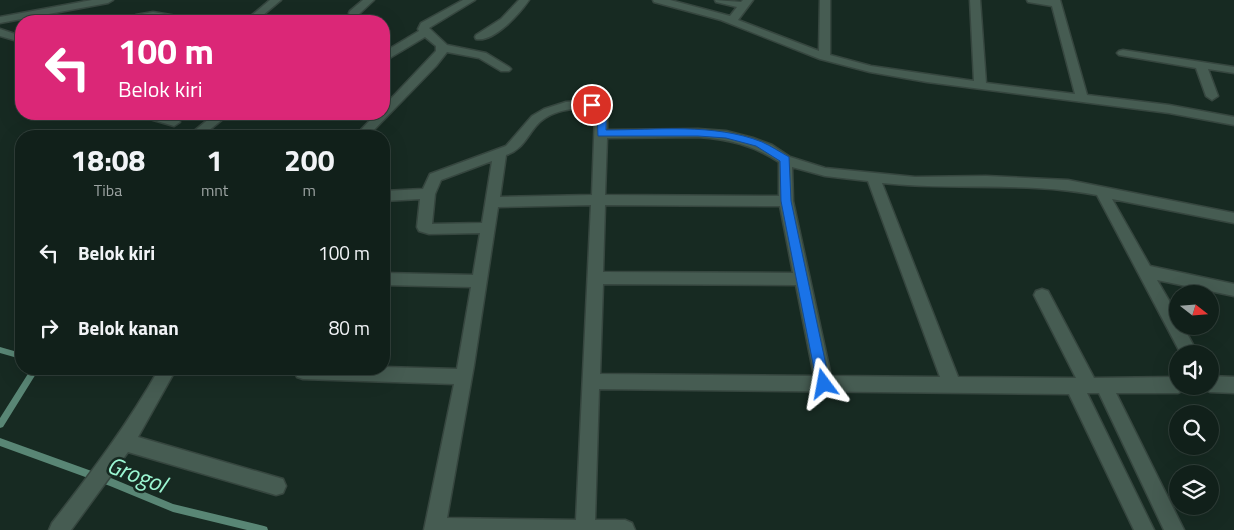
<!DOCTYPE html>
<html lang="id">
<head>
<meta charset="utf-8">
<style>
	body { margin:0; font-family:"Titillium Web",sans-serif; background:#1e2d27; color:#f1f3f6; height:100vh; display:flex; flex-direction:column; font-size:19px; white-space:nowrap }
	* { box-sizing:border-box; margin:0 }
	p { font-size:16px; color:#9ca3a2 }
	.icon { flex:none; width:28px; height:28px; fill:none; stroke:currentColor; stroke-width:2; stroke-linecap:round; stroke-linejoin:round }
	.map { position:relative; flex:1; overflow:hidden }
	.side { position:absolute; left:15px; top:130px; width:375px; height:245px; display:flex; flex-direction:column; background:#11201a; border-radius:20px; box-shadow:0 5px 20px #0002,0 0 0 1px #303e39 }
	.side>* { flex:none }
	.banner { position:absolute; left:15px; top:15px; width:375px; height:105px; border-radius:20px; box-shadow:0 5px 20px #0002,0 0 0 1px #303e39; background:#db2777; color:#fff; overflow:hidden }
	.needle { width:32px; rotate:107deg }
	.fabs { position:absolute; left:1169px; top:285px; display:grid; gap:10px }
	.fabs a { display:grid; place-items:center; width:50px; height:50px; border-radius:50%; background:#11201a; box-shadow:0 5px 20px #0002,0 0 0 1px #303e39; font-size:25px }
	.pin { position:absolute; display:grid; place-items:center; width:42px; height:42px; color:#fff; margin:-21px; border:2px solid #fff; border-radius:50%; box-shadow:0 1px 5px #0007 }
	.me { position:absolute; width:55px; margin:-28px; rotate:347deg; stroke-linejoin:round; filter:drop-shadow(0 0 4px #0008) }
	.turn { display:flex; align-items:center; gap:18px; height:105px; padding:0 20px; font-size:22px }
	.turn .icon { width:65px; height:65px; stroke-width:2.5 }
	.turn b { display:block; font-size:35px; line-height:42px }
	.eta { display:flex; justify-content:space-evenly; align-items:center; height:85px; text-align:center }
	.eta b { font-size:30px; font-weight:700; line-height:35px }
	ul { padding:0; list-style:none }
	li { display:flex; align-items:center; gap:15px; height:75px; padding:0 20px }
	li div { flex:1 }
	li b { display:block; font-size:19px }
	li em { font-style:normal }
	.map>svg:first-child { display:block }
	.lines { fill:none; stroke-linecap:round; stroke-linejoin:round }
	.stream { fill:#598675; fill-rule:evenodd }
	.street-casing { stroke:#36463f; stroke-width:3 }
	.street { fill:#465c52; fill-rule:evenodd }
	.route { fill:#1a73e8; stroke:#114b97 }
	.labels { text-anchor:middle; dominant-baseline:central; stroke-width:5; stroke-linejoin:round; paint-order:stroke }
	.near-water-label { font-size:24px; font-style:italic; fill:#9cf7d3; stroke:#172a22 }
</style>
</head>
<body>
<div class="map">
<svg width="1234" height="530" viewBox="0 0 1234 530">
	<rect width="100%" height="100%" fill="#172a22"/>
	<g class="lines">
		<path class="stream" d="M0,347L21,353V359L0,353Z
			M31,369H39L3,427L0,428V418Z
			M0,438L111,478L173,504L264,526L267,527L268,530H247L173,512L110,486L0,446Z"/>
		<g class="street-casing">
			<path id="street" d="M92,0H113L108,3L0,23V17Z
				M270,0H281L256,21H245Z
				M363,0H374L358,15H350L349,13L350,11Z
				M463,0H475L429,28L447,45L486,53L509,67L511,69L509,71H501L479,58L447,52L436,66L368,136H355L376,114H384V106L436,51V46L425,37L388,59L384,60V52L419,31L418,29L421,23Z
				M519,0H529C520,13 494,43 476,39L475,37L476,35L501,19Z
				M653,0H670L730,16L737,7L716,2L715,0L741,2L743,0H753L738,20L819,51L820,0H830V55L871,66L974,81L970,0H980L986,83L1075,94L1052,6L1028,2L1027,0H1060L1087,95L1169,105L1234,117V125L1169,113L927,82L870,72L820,59L721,20L654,2Z
				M153,12L188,18L193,21C181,22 169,19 156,18C146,18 138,22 128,21L136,15Z
				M0,29L21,36V42L0,36Z
				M1123,50L1234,67V73L1208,69L1218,96L1212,100L1206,96L1196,68L1119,55L1117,53L1119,51Z
				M583,101L602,103L607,112V130L698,129L726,131L753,138L772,145L790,157L825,168L915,177L986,176L1068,180L1234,213V223L1112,199L1150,266L1234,284V296L1157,280L1178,316V326H1183L1198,354H1181L1097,195C1026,181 954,191 882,183L958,377L1076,378L1034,295L1036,291L1042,289L1048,291L1094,378L1178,377V386H1186L1184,390L1178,393H1116L1184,530H1164L1099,393H1087L1154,530H1134L1069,394L599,389L595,520H625L632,523L635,530H424L454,384L303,379L297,377L295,372L296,369H384V367L457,369L471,287L384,285V273L473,275L480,233L429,234L419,231L417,227L420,199L384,201V191L423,189L430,174L506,146L532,116L544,109L566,102ZM583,108L593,109L595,112L592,195L500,197L506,155C522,150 526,138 536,126C548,112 566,109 583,108ZM698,137C728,139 753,145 779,162V196L605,195L607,138ZM492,161L482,223L432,224L435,194L441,180ZM792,167L825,176L868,181L940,377L831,376L793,201ZM591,205L576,520L447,518L474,365L498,207ZM605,205L780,206L793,273L603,272ZM603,284L796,285L814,376L600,374Z
				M141,114H160L178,119L180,122L174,126L143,117Z
				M215,114H229L202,136H188Z
				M159,369H176L138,437L276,477L283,479L286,486L283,493L276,495L128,452L71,530H49L52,523C91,473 128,424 159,369Z
				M1210,376L1234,377V393L1210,392L1204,389L1202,386H1210Z"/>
		</g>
		<use href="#street" class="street"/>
	</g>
	<path class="route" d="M592,102C609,107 606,115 606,130C656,130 714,123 762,142C771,146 780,152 789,157L791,201L830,384L828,388L824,389L819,388L817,384L781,201L780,161L756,146L726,138L698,136H598L597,112L588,105Z"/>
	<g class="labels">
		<g class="near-water-label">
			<text transform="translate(137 474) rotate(21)">Grogol</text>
		</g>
	</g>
</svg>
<div class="fabs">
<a><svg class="needle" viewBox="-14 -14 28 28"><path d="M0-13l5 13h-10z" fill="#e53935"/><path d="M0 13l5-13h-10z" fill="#9ca3a2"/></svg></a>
<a><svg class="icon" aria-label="sound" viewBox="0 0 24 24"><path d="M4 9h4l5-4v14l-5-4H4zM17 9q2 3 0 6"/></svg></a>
<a><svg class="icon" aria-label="search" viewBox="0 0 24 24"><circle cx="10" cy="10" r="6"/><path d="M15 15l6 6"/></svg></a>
<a><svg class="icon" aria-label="layers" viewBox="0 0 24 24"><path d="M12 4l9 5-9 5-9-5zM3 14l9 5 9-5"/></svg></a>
</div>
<div class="pin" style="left:592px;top:105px;background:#d93025"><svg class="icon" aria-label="arrive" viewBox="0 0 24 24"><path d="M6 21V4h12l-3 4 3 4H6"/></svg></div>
<svg class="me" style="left:824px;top:384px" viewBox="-20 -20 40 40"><path d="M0-17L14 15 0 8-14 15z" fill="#1a73e8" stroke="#fff" stroke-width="4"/></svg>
<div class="banner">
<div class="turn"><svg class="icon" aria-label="left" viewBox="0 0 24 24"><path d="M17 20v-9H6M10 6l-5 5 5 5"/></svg><div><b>100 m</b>Belok kiri</div></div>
</div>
<section class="side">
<div class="eta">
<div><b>18:08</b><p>Tiba</p></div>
<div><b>1</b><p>mnt</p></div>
<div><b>200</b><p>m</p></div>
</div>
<ul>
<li><svg class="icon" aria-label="left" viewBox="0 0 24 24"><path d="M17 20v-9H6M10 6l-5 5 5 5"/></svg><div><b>Belok kiri</b></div><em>100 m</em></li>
<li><svg class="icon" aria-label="right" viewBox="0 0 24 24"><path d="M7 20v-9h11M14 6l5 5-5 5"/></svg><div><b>Belok kanan</b></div><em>80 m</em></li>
</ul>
</section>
</div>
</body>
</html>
